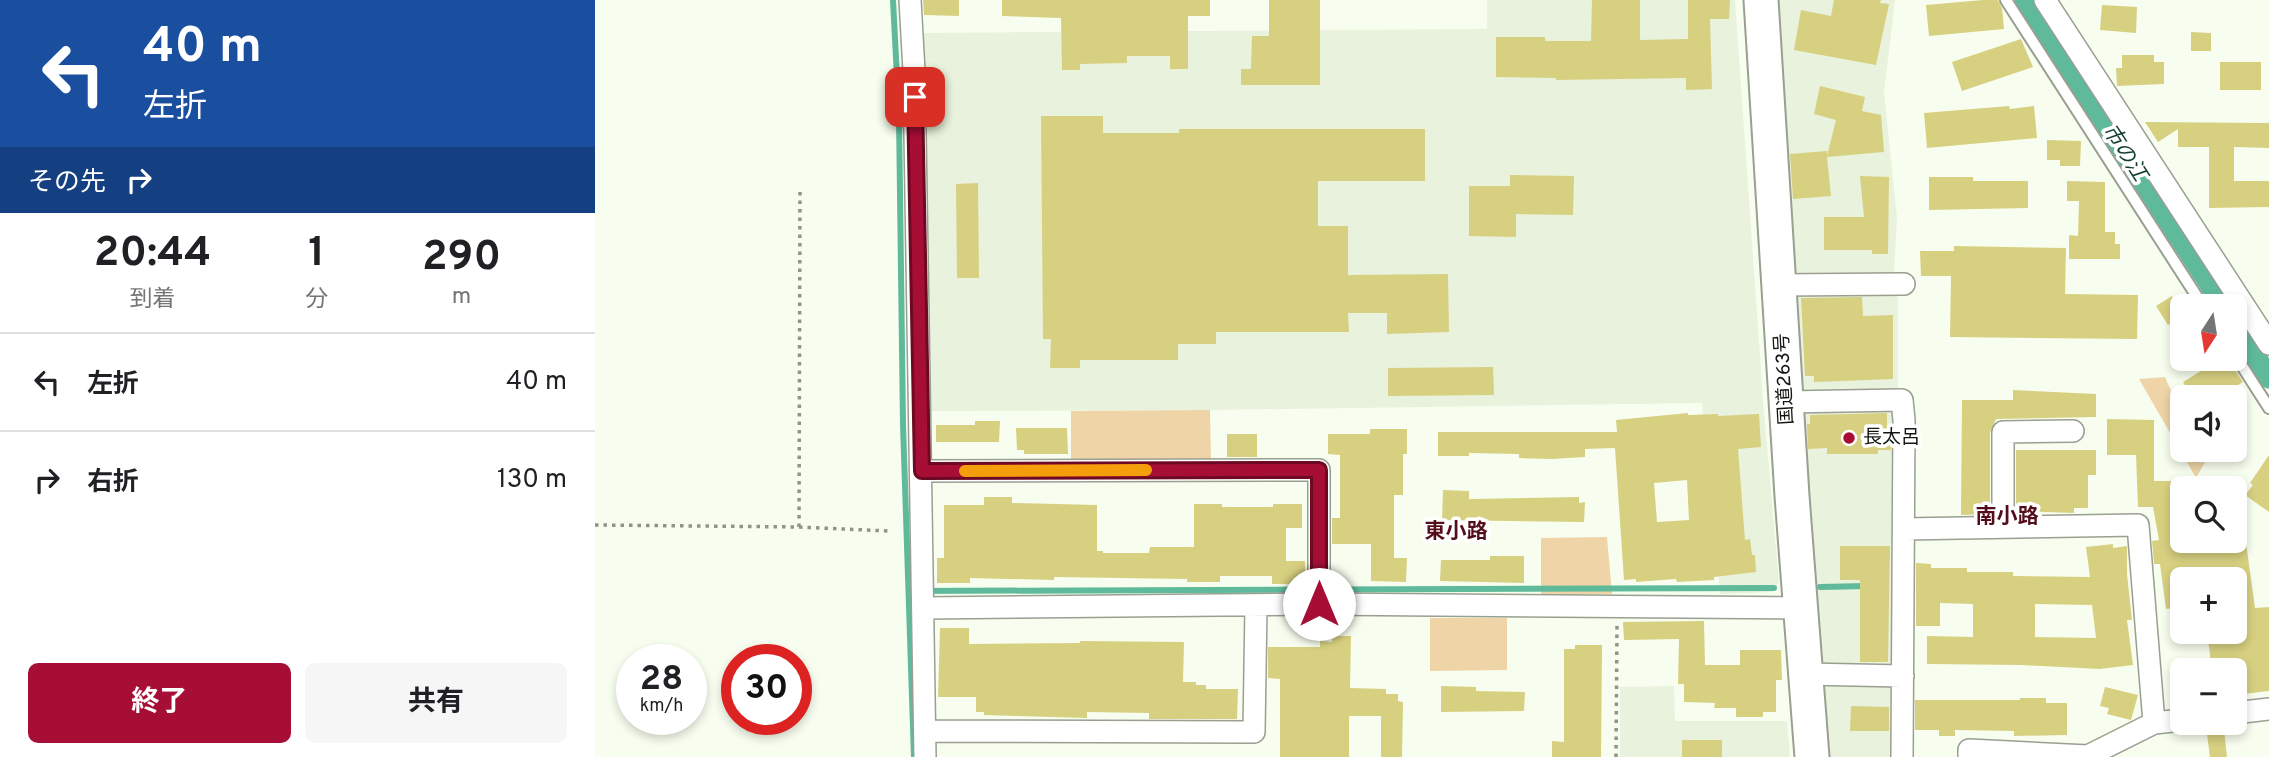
<!DOCTYPE html>
<html lang="ja">
<head>
<meta charset="utf-8">
<style>
	body { margin:0; font-family:Overpass,"Noto Sans JP",sans-serif; background:#f6f6f6; color:#202124; height:100vh; display:flex; flex-direction:column; font-size:26px; white-space:nowrap }
	* { box-sizing:border-box; margin:0 }
	p { font-size:23px; color:#757577 }
	.icon { flex:none; width:38px; height:38px; fill:none; stroke:currentColor; stroke-width:2; stroke-linecap:round; stroke-linejoin:round }
	.map { position:relative; flex:1; overflow:hidden }
	.panel { display:flex; flex-direction:column; background:#fff; width:595px }
	.panel>* { flex:none }
	.top-card { background:#1a4fa0; color:#fff; overflow:hidden }
	.needle { width:46px; rotate:192deg }
	.buttons { position:absolute; left:1575px; top:294px; display:grid; gap:14px }
	.buttons a { display:grid; place-items:center; width:77px; height:77px; border-radius:10px; background:#fff; box-shadow:0 4px 10px #0003; font-size:35px }
	.speed { position:absolute; left:21px; top:644px; display:flex; gap:14px; font-size:35px; font-weight:700; text-align:center }
	.speed>* { display:grid; place-content:center; width:91px; height:91px; border-radius:50%; background:#fff; box-shadow:0 4px 10px #0003; line-height:1 }
	.speed small { font-size:18px; font-weight:400 }
	.speed .limit { border:10px solid #d22; background:#fff; color:#111 }
	.pin { position:absolute; display:grid; place-items:center; width:60px; height:60px; color:#fff; margin:-30px; border-radius:14px; box-shadow:0 4px 10px #0006 }
	.me { position:absolute; width:77px; margin:-38px; rotate:0deg; stroke-linejoin:round; filter:drop-shadow(0 0 5px #0008) }
	.turn { display:flex; align-items:center; gap:24px; height:147px; padding:0 28px; font-size:32px }
	.turn .icon { width:91px; height:91px; stroke-width:2.5 }
	.turn b { display:block; font-size:49px; line-height:60px }
	.then { display:flex; align-items:center; height:66px; padding:0 28px; background:#0003; gap:14px; font-size:26px }
	.eta { display:flex; justify-content:space-evenly; align-items:center; height:119px; text-align:center }
	.eta b { font-size:42px; font-weight:700; line-height:49px }
	.primary-button { display:flex; gap:14px; margin-top:auto; padding:14px 28px }
	.primary-button a { flex:1; height:80px; border-radius:10px; background:#a70e36; color:#fff; font-size:28px; font-weight:700; line-height:80px; text-align:center }
	.primary-button a+a { background:#f6f6f6; color:#202124 }
	ul { padding:0; list-style:none }
	li { display:flex; align-items:center; gap:21px; height:98px; padding:0 28px; border-top:2px solid #e0e0e0 }
	li div { flex:1 }
	li b { display:block; font-size:26px }
	li em { font-style:normal }
	main { display:flex; flex:1; min-height:0 }
	.map>svg:first-child { display:block }
	.built { fill:#e9f2dc }
	.green { fill:#eed4a6 }
	.lines { fill:none; stroke-linecap:round; stroke-linejoin:round }
	.stream { stroke:#5eba9b; stroke-width:6 }
	.canal { stroke:#5eba9b; stroke-width:21 }
	.building { fill:#d7d081; fill-rule:evenodd }
	.service-casing { stroke:#999f91; stroke-width:14 }
	.minor-casing { stroke:#999f91; stroke-width:24 }
	.trunk-casing { stroke:#999f91; stroke-width:37 }
	.path { stroke:#8f9389; stroke-width:3.5; stroke-dasharray:3.5 5; stroke-linecap:butt }
	.service { stroke:#fff; stroke-width:10 }
	.minor { stroke:#fff; stroke-width:21 }
	.trunk { stroke:#fff; stroke-width:33 }
	.route-casing { stroke:#6d0923; stroke-width:18 }
	.route { stroke:#a70e36; stroke-width:12 }
	.slow { stroke:#f59e0b; stroke-width:12 }
	.poi-dot { fill:#a70e36; stroke:#fff; stroke-width:2.5 }
	.labels { text-anchor:middle; dominant-baseline:central; stroke-width:7; stroke-linejoin:round; paint-order:stroke }
	.street-label { font-size:19px; fill:#141611; stroke:#fff }
	.poi-label { font-size:19px; fill:#141611; stroke:#fff; text-anchor:start }
	.water-label { font-size:21px; font-style:italic; fill:#133d30; stroke:#fff }
	.neighbourhood-label { font-size:21px; font-weight:bold; fill:#540e1b; stroke:#fff }
</style>
</head>
<body>
<main>
<section class="panel">
<div class="top-card">
<div class="turn"><svg class="icon" aria-label="left" viewBox="0 0 24 24"><path d="M17 20v-9H6M10 6l-5 5 5 5"/></svg><div><b>40 m</b>左折</div></div>
<div class="then">その先<svg class="icon" aria-label="right" viewBox="0 0 24 24"><path d="M7 20v-9h11M14 6l5 5-5 5"/></svg></div>
</div>
<div class="eta">
<div><b>20:44</b><p>到着</p></div>
<div><b>1</b><p>分</p></div>
<div><b>290</b><p>m</p></div>
</div>
<ul>
<li><svg class="icon" aria-label="left" viewBox="0 0 24 24"><path d="M17 20v-9H6M10 6l-5 5 5 5"/></svg><div><b>左折</b></div><em>40 m</em></li>
<li><svg class="icon" aria-label="right" viewBox="0 0 24 24"><path d="M7 20v-9h11M14 6l5 5-5 5"/></svg><div><b>右折</b></div><em>130 m</em></li>
</ul>
<div class="primary-button"><a>終了</a><a>共有</a></div>
</section>
<div class="map">
<svg width="1674" height="757" viewBox="0 0 1674 757">
	<rect width="100%" height="100%" fill="#f8feef"/>
	<path class="built" d="M892,0H1140L1168,399L1184,583L1177,592L1125,594L1107,403L615,410L334,411L327,33L892,29Z
		M1182,0H1300L1289,92L1302,218L1298,290H1303V757H1230Z
		M1079,686L1080,721H1192L1195,757H1025V687Z"/>
	<path class="green" d="M1570,377L1587,416V450H1617L1601,478L1544,379Z
		M615,410L616,459H476V411Z
		M1012,537L1017,594L946,595V538Z
		M835,618H912V670L835,671Z"/>
	<g class="lines">
		<path class="stream" d="M298,0L304,116L308,425L319,757
			M1225,587L1271,586
			M314,591L1179,588"/>
		<path class="canal" d="M1430,0L1629,306
			M1640,324L1674,378"/>
	</g>
	<path class="building" d="M328,0H364V16L329,15Z
		M407,0H615V16H593V69H575V56H532V63L485,64V70H467L466,18L407,16Z
		M674,0H725V85H646V69H656L657,36H674Z
		M997,0H1045V40L1093,39V0H1135L1134,19H1115L1117,89L1091,90V78L961,80V78L901,77V37H950V41H996Z
		M1239,0H1286L1285,3L1294,4L1281,65L1199,50L1206,10L1236,16Z
		M1388,0H1403L1407,8L1409,29L1334,36L1331,5Z
		M1507,5L1542,7L1541,33L1505,30Z
		M1596,32L1616,33V51H1596Z
		M1426,39L1438,67L1367,91L1357,62Z
		M1527,55H1559V62H1569V84L1522,86L1521,68H1527Z
		M1625,62H1666V90H1625Z
		M1225,86L1270,97L1267,111L1286,115L1289,152L1232,157L1236,196L1198,199L1195,154L1232,151V156L1241,120L1219,114Z
		M1414,106L1415,109L1439,106L1442,138L1332,148L1329,113Z
		M446,116H508V133H584V129H830V181H723V226H753V275L853,274L854,332L792,334V313H753L754,332H621V344H583V360H485V368H455L456,339H448Z
		M1550,122L1674,123V148L1639,147V181H1674V207L1614,208V147H1583V129L1563,142Z
		M1452,140L1486,141L1485,166H1465V160H1452Z
		M915,175L979,176L978,215L921,214V237L874,236V186H915Z
		M1265,176L1294,177L1293,254H1277V250H1229V217H1269Z
		M1334,177H1378V181H1433V208L1334,210Z
		M1472,181L1510,182V232H1520V244H1525V259H1474V235L1483,236L1484,201H1472Z
		M383,183L384,278H362L361,184Z
		M1359,246L1471,248L1470,294L1543,295L1542,339L1355,337L1356,276H1326L1325,251H1359Z
		M1587,295V316L1573,325L1561,306L1577,296L1579,300Z
		M1267,297L1268,316L1298,315V379L1219,382V376H1210L1206,298Z
		M1625,359H1633L1648,382L1624,397H1597L1588,382Z
		M898,367L899,395L793,396V368Z
		M1418,390L1501,394V417L1401,419L1395,432V514L1366,515L1367,400H1418Z
		M1093,413V415L1123,414V416L1164,414L1166,447L1143,449L1150,540L1155,539L1157,555H1160L1161,572L1119,577V580L1082,582L1081,579L1041,582V579L1029,580L1020,448L990,449V457L957,459L924,458V454L874,453V456H843V432H1022L1021,420ZM1092,480L1094,520L1062,522L1059,483Z
		M1292,413V428H1296V450H1283V454H1232V448L1213,449L1212,424H1215V415Z
		M1512,419L1559,420V481H1587V541H1632L1640,549V535H1650L1660,608L1674,607V691L1640,695V670H1617L1612,632H1640V579H1605V574L1587,575V607L1571,609L1565,564H1559L1557,541L1564,540L1558,507H1543L1541,455H1512Z
		M380,421H405L404,442H341V425H380Z
		M421,428H472L473,454H429V450H422Z
		M775,429H812V454H808V495H799V558H812L811,582L776,581V544H737V518H745V455L733,454V434H775Z
		M632,434H662V457H632Z
		M1421,450H1501V475H1493V508H1479V513L1421,511Z
		M1674,455V512L1650,495L1658,485L1655,483Z
		M848,490L874,491V499L984,497V503L990,502L989,522L847,520Z
		M389,497H417V503L502,505V551H508V553H554L555,547H599V504H627V507H678V504H707V528H691V561H710V584H677V576H625V582H592V579L459,577V580L375,578V583H342V558H349V505H389Z
		M1518,544V548L1532,546V574L1537,620H1532L1538,665L1505,669L1426,665L1332,664V636L1378,637V604L1345,603V626H1321V563L1336,564V568H1372V572H1418V576L1495,577L1491,547ZM1440,604L1497,605L1501,638L1440,637Z
		M1245,546H1295L1293,662H1265V580H1245Z
		M895,556H929V583L845,581L846,560H895Z
		M1109,621L1110,665H1145V650H1186L1187,680H1181V712H1168V717H1141V708H1119L1120,703L1089,702V684H1083L1084,639L1029,640L1028,622Z
		M345,628H374V644L485,643V641L589,642L588,682H601V685H611V689H643L642,719H554V713L492,712V718L389,715V712H381V697H343Z
		M737,636H756L755,688L791,689V694H803V701L808,702L807,757H786V716H754V757H685V679L673,678V647H725V641L737,642Z
		M980,645H1007L1006,757H957V741L969,742V649H980Z
		M846,686L881,687V691L930,692L929,711L846,712Z
		M1510,687L1543,695L1536,720L1512,714L1514,708L1505,706Z
		M1425,698H1451V703H1472V735L1419,736V731L1360,730V736H1344V730H1320V700H1425Z
		M1256,706L1294,707V731H1255Z
		M1629,730L1632,757H1615L1612,734Z
		M1087,740H1127V757H1087Z"/>
	<g class="lines">
		<g class="service-casing">
			<path id="service" d="M1411,0L1608,306
				M1640,355L1674,408"/>
		</g>
		<g class="minor-casing">
			<path id="minor" d="M315,0L319,71L330,757
				M1450,0L1674,344
				M1185,285L1309,284
				M1192,402L1307,400L1309,420L1307,757
				M327,471L724,470V604
				M1408,527V432L1478,431
				M1309,529L1543,525L1559,723
				M329,608L724,604L1207,608
				M1211,674L1308,676
				M1640,713L1674,709
				M330,731L659,732L661,606
				M1374,757V750L1493,756L1559,723L1587,720"/>
		</g>
		<g class="trunk-casing">
			<path id="trunk" d="M1166,0L1197,496L1217,757"/>
		</g>
		<path class="path" d="M0,525L204,527L205,187
			M204,527L294,531
			M1021,757L1022,626"/>
		<use href="#service" class="service"/>
		<use href="#minor" class="minor"/>
		<use href="#trunk" class="trunk"/>
	</g>
	<g class="lines">
		<g class="route-casing">
			<path id="route" d="M320,97L327,471L724,470V604"/>
		</g>
		<use href="#route" class="route"/>
		<path class="slow" d="M370,471L551,470"/>
	</g>
	<circle class="poi-dot" cx="1254" cy="438" r="7"/>
	<g class="labels">
		<g class="street-label">
			<text transform="translate(1190 379) rotate(-93)">国道263号</text>
		</g>
		<g class="poi-label">
			<text x="1268" y="438">長太呂</text>
		</g>
		<g class="water-label">
			<text transform="translate(1529 153) rotate(57)">市の江</text>
		</g>
		<g class="neighbourhood-label">
			<text x="1412" y="517">南小路</text>
			<text x="861" y="532">東小路</text>
		</g>
	</g>
</svg>
<div class="buttons">
<a><svg class="needle" viewBox="-14 -14 28 28"><path d="M0-13l5 13h-10z" fill="#e53935"/><path d="M0 13l5-13h-10z" fill="#757577"/></svg></a>
<a><svg class="icon" aria-label="sound" viewBox="0 0 24 24"><path d="M4 9h4l5-4v14l-5-4H4zM17 9q2 3 0 6"/></svg></a>
<a><svg class="icon" aria-label="search" viewBox="0 0 24 24"><circle cx="10" cy="10" r="6"/><path d="M15 15l6 6"/></svg></a>
<a>+</a>
<a>−</a>
</div>
<div class="speed"><div>28<small>km/h</small></div><div class="limit">30</div></div>
<div class="pin" style="left:320px;top:97px;background:#d93025"><svg class="icon" aria-label="arrive" viewBox="0 0 24 24"><path d="M6 21V4h12l-3 4 3 4H6"/></svg></div>
<svg class="me" style="left:724px;top:604px" viewBox="-20 -20 40 40"><circle r="19" fill="#fff"/><path d="M0-13L10 11 0 6-10 11z" fill="#a70e36"/></svg>
</div>
</main>
</body>
</html>
